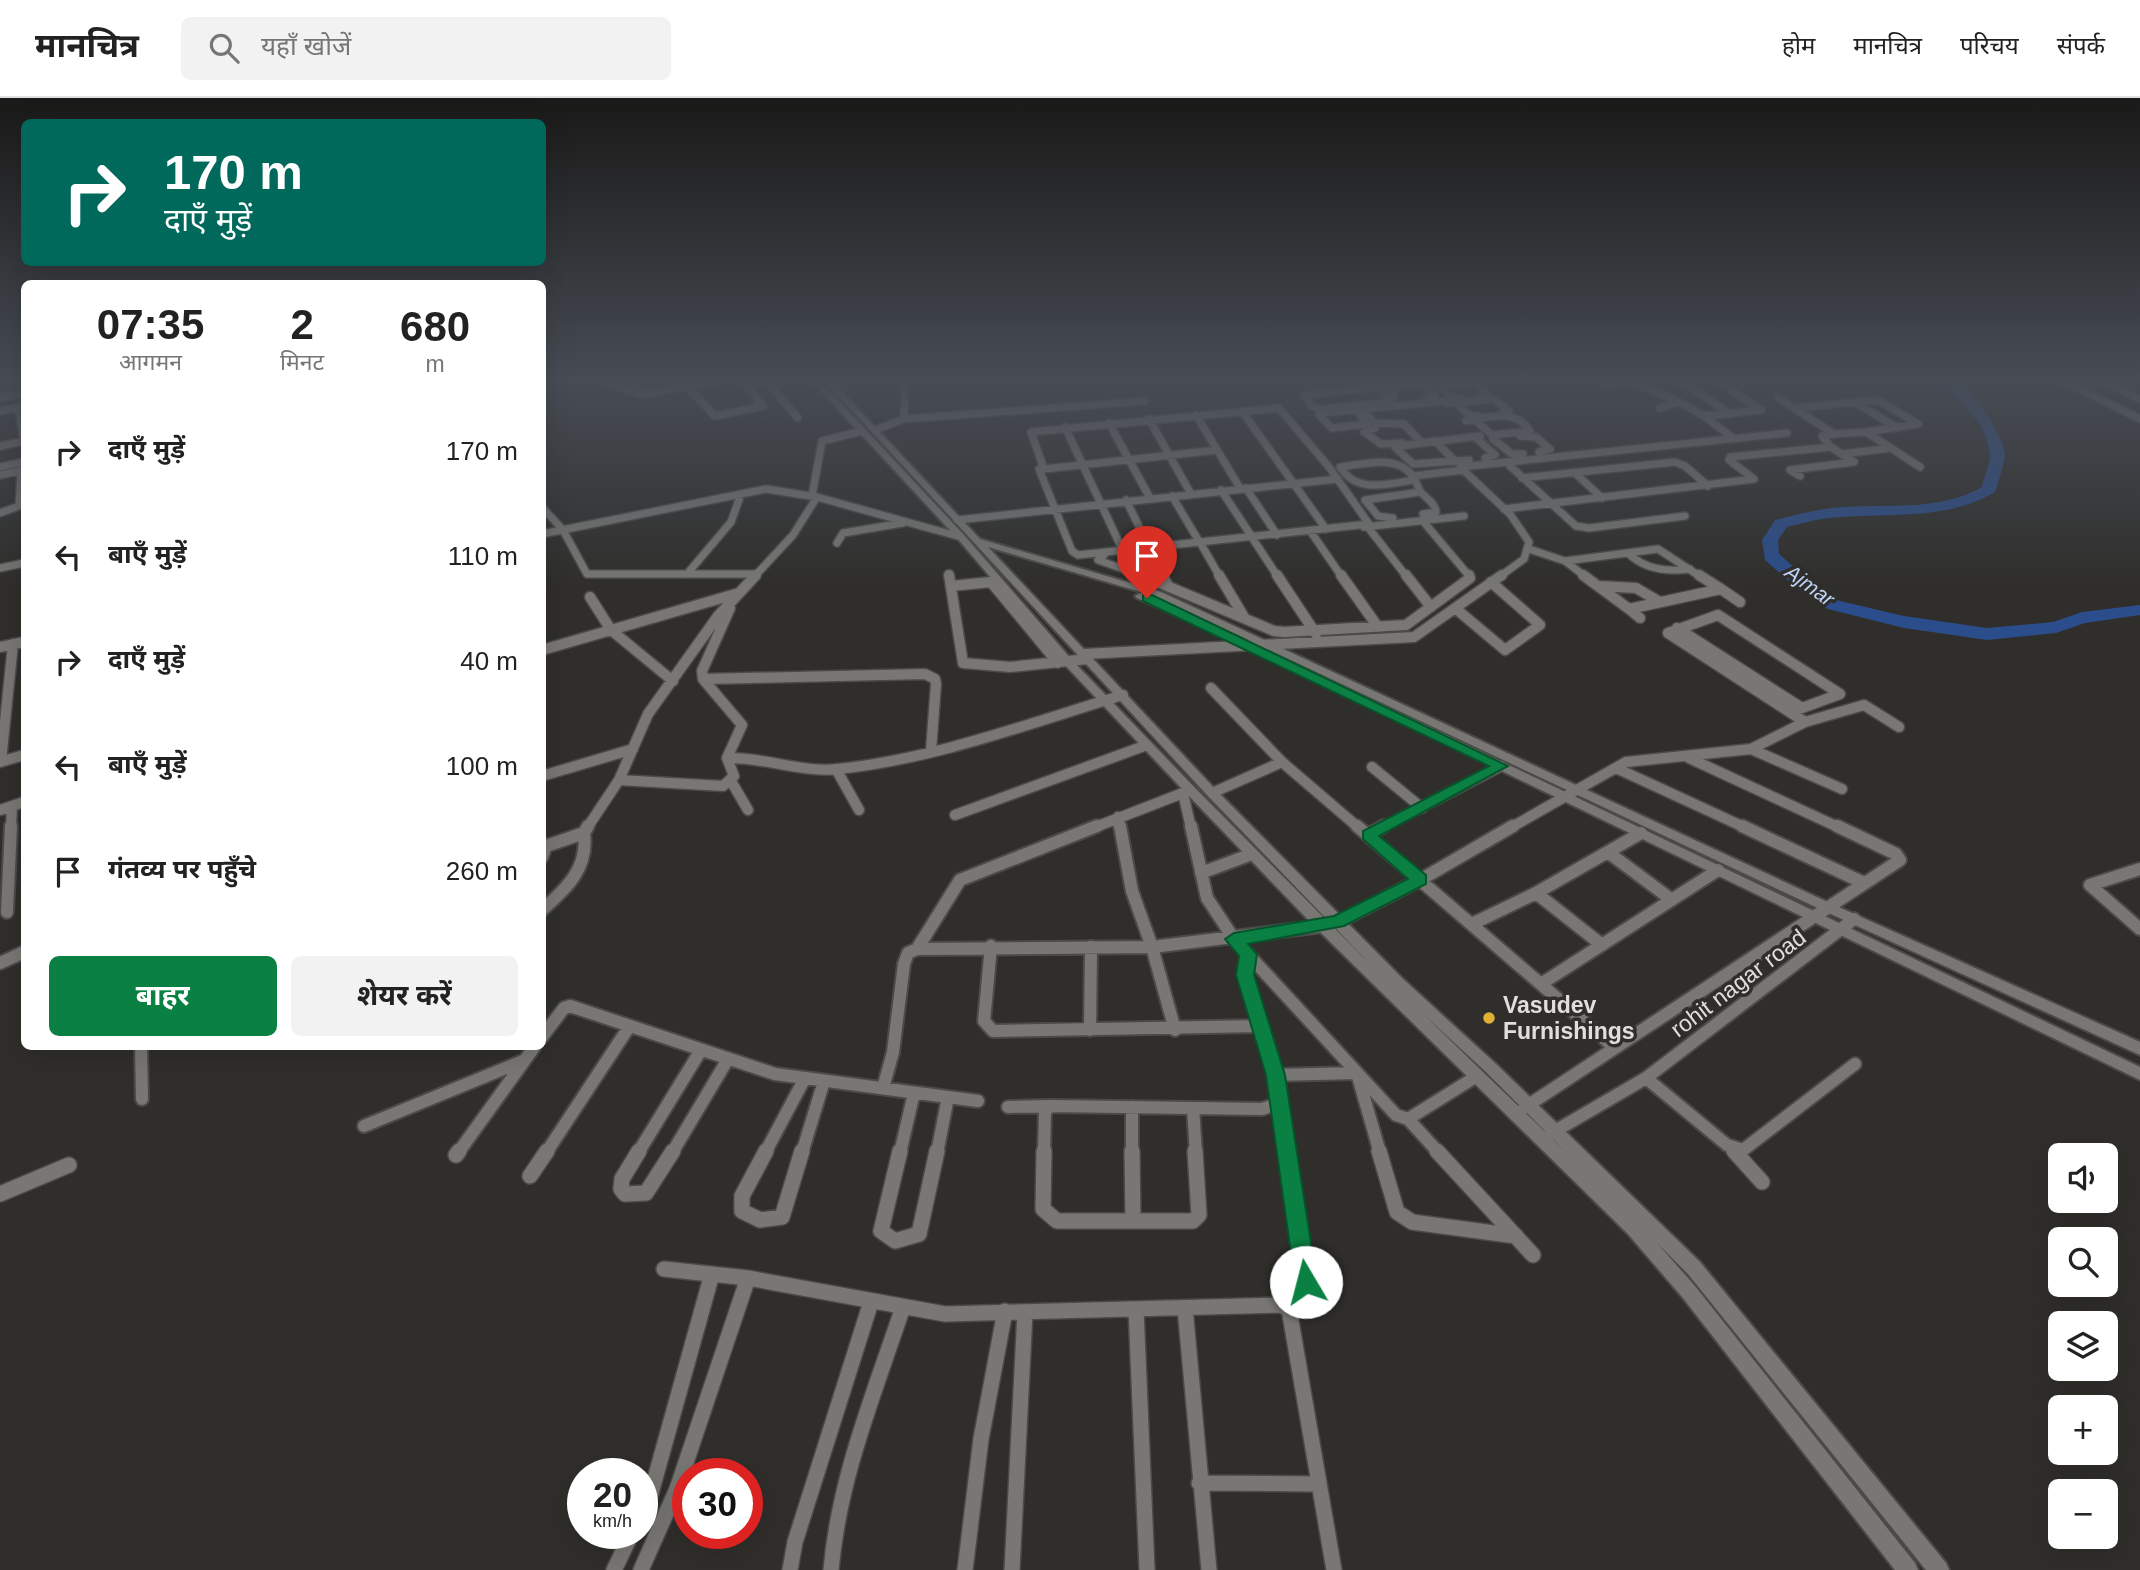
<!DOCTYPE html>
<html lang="hi">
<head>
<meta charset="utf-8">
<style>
	body { margin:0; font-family:Helvetica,"Noto Sans Devanagari",sans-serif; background:#f2f2f2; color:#222; height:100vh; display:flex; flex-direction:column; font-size:26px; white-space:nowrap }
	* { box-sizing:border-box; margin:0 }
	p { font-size:23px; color:#767676 }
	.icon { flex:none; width:38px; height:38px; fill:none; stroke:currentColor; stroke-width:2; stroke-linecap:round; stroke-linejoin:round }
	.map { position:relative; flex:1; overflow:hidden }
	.drawer { position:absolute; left:21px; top:182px; width:525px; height:770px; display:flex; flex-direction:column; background:#fff; border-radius:10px; box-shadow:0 7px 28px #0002 }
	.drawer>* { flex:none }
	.hud { position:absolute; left:21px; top:21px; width:525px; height:147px; border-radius:10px; box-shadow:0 7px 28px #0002; background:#00695c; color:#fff; overflow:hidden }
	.controls { position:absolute; left:2048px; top:1045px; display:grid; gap:14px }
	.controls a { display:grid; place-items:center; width:70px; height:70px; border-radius:10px; background:#fff; box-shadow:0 7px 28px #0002; font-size:35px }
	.speed { position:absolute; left:567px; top:1360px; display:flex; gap:14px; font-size:35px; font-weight:700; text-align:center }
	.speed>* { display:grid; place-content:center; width:91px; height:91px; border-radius:50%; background:#fff; box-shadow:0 7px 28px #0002; line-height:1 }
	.speed small { font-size:18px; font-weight:400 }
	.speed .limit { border:10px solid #d22; background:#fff; color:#111 }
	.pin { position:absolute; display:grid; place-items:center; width:60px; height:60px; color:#fff; margin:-72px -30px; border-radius:50% 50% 50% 0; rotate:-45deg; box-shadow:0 0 7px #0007 }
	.pin .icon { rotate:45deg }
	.me { position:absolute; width:77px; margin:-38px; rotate:352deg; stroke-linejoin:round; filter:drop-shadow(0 0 5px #0008) }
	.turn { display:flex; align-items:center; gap:24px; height:147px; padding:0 28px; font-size:32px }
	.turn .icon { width:91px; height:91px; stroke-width:2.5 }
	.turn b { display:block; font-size:49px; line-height:60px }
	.eta { display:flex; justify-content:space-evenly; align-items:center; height:119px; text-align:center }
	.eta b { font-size:42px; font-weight:700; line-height:49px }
	.action { display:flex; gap:14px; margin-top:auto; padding:14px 28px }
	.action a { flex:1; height:80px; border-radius:10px; background:#0b8043; color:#fff; font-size:28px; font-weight:700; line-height:80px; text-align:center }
	.action a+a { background:#f2f2f2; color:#222 }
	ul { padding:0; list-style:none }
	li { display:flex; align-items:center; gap:21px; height:105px; padding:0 28px }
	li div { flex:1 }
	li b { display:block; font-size:26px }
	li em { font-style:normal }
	header { display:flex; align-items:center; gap:42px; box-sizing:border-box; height:98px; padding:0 35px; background:#fff; border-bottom:2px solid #e0e0e0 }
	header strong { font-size:33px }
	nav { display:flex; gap:38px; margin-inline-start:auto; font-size:24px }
	.search { width:490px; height:63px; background:#f2f2f2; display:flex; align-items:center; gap:18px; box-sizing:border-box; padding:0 24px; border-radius:10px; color:#767676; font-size:26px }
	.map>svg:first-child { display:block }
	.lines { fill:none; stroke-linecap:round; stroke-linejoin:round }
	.river { fill:#2b4d8b; fill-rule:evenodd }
	.minor-far3-casing { stroke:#4b4a48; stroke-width:10 }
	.minor-far2-casing { stroke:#4b4a48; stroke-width:13 }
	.minor-far1-casing { stroke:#4b4a48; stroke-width:16 }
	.minor-casing { stroke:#4b4a48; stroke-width:18 }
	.tertiary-casing { stroke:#4b4a48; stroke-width:4 }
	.minor-far3 { stroke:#787774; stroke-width:7 }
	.minor-far2 { stroke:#787774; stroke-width:10 }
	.minor-far1 { stroke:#787774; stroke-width:12 }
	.minor { stroke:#787774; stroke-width:15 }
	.tertiary { fill:#787774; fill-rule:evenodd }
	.route { fill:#0b8043; stroke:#07532c; stroke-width:2 }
	.poi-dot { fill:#e0b034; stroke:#2f2e2b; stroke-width:2.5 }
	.labels { text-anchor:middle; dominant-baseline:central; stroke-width:7; stroke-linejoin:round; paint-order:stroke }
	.far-water-label { font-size:21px; font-style:italic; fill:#bed3f7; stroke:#2f2e2b }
	.street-label { font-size:23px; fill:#e0dfdd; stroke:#2f2e2b }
	.poi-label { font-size:23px; font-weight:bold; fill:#e0dfdd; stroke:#2f2e2b; text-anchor:start }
</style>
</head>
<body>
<header>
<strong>मानचित्र</strong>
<div class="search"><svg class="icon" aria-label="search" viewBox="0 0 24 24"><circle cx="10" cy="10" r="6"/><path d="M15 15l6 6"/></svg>यहाँ खोजें</div>
<nav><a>होम</a><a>मानचित्र</a><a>परिचय</a><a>संपर्क</a></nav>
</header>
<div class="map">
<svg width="2140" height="1472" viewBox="0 0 2140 1472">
	<rect width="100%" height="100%" fill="#2f2e2b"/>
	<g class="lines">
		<path class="river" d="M1940,283C1945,283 1952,282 1957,284C1974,291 2004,339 2005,357C2005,362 1997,390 1995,394C1944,424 1886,414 1830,420C1815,421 1801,426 1787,429L1778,442L1779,456L1813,486L1840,503L1904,518L1987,530L2053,524L2082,514L2140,507V517L2085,525L2056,535L1987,542L1904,530L1828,511L1801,494L1765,462L1762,442L1775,422C1798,416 1821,410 1844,409C1890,406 1940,413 1982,389C1983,379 1991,365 1990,356C1987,324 1959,304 1940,283Z"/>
		<g class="minor-far3-casing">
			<path id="minor-far3" d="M603,283L642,297L711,283
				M631,283L642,297
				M766,283L798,320
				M1631,283L1679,304L1660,310
				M1681,283L1730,316
				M1718,283L1761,312
				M2064,283L2140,321
				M2103,283L2140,301
				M1438,286L1449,297L1461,300
				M1429,287L1473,284L1487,295L1481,298
				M1607,287L1621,283
				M687,288L715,318L763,308L742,283
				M1377,289L1391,304L1320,311L1312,308L1304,297Z
				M1394,297L1388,290L1419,286L1435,298L1427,301
				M1778,299L1794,310L1878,302L1918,326L1866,334L1891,350
				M0,300L24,295
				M1455,304L1469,317L1478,318
				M1679,304L1704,318
				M1854,304L1898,330
				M1446,305L1494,301L1509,313L1501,316
				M18,310L24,343
				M1279,310L1329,369L1369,426L1078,457L1072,453L1039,371H1044L1031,334Z
				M1794,310L1834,336L1822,338L1831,349
				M1356,312L1367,326L1332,330L1319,317L1323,315L1444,303
				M0,313L24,308
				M1242,313L1326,431
				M1366,316L1375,325L1404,326L1422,345L1480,338
				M1196,317L1240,390
				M904,321L1145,303
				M1149,321L1191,396
				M1466,323C1488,319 1516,310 1530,333L1492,337L1475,322
				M1109,325L1150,400
				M1065,329L1123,453
				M1375,330L1364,334L1381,346L1402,345
				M875,332L904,321L905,283
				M1834,336L1866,334
				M1520,338L1536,339L1550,351L1539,354
				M1475,339L1495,357L1485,360
				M1733,340L1704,318L1761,312
				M1493,341L1512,356H1523
				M1435,343L1455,363
				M1422,345L1395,349L1413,366L1469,362
				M0,348L24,343
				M1842,356L1891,350L1920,369
				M1510,368L1576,428L1589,430L1685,418
				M0,369L24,364
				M1044,371L1217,352
				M1575,375L1602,400
				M0,377L24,372
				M1413,378L1464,372
				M1522,380L1675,364L1685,368L1708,388
				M1414,382C1387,386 1357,396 1340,369C1364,366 1395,356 1413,378C1416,382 1417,388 1420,393C1426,401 1435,404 1436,414L1423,416
				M1246,390L1277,437
				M1221,392L1252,439
				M812,398L822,343L862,333
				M1172,398L1200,445
				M1126,402L1150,451
				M542,409L563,432L587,476H755
				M1504,411L1754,381L1729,362L1730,359L1831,349L1854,364L1790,372L1800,378
				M0,415L19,408L21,372
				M1393,420L1378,418L1365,402L1420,394
				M957,422L1338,381
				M1422,422L1470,479
				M1367,428L1407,479
				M1364,429L1464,418
				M1311,434L1342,479
				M542,436L766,391L817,399L961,439
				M1253,441L1278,479
				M837,445L843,435L903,425
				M1201,446L1220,479
				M1529,451L1565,463
				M1149,452L1163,479
				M1628,455C1645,472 1667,474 1690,471
				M1104,457L1098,462L1146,479
				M1565,463L1586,479
				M1565,463L1658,451L1701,479
				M0,470L24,465
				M687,476L731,424L741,396
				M949,476V479
				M754,479L793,437L817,399
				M1499,479L1524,461L1529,444L1510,416L1460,369L1787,335"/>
		</g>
		<g class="minor-far2-casing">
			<path id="minor-far2" d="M949,477L963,565L1010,569L1088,561
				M1141,477L1274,533L1284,534L1406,527L1470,480L1469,477
				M1162,477L1167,486
				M1219,477L1244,519
				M1277,477L1316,536
				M1341,477L1378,529
				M1406,477L1431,509
				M1583,477L1629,511L1721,491L1699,477
				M951,488L991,484L1058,565
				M1599,488L1636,490L1660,504
				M1721,491L1740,504
				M590,499L611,532L673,583
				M1455,510L1505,552L1540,527L1491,484
				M1629,511L1640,520
				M1677,530L1802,610L1795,612
				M0,549L24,544
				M542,552L739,495
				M1084,556L1414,539L1502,477
				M703,581L925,576L935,581L936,586L931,652
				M1211,590L1282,664L1359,730
				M1802,610L1840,596L1718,517L1668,535L1805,624
				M1751,651L1842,691
				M727,660L742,627L703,581L702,573L730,510
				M1689,660L1840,730
				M1,663L13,546
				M0,664L24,657
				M1372,669L1422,710
				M1616,670L1746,730
				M836,671L859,712
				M542,678L633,651
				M619,682L723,688L734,678L727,660C765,659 801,675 838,671C935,661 1030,625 1123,597
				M731,683L748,712
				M1190,692L1183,695L1191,730
				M1212,695L1282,664
				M0,712L24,704
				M955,717L1147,647
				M1118,719L1120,730
				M11,730L12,708
				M587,730L619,682L648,616L718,518L756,477
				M1093,730L1183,695
				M1381,730L1501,668
				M1510,730L1626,664L1751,651L1805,624L1864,607L1899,629"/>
		</g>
		<g class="minor-far1-casing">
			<path id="minor-far1" d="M1120,728L1132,793L1152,849L1175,932
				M1191,728L1207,800L1234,841L1396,1017L1408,1021L1439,1055
				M1357,728L1615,950
				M1742,728L1864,785
				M1368,737L1384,728
				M1609,755L1672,802
				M542,759L546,748L584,735L588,728
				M2140,771L2090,787L2140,831
				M1201,775L1252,756
				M1536,795L1602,847
				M542,812C566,791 589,770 584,735
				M7,814L11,728
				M1472,826L1536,795L1641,735
				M991,848L984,923L993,933L1260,928
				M917,851L960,782L1097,728
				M1248,856L1245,877L1275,977L1287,1055
				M0,865L24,854
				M1541,886L1718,772
				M1090,932L1091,849
				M542,939L564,910L570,908L775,976L978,1003
				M141,948L142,1001
				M1275,977L1357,975L1380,1055
				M1646,980L1727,1047L1743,1052L1855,966
				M883,990L893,954L904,866L908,855L917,851L1152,849L1323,828L1338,824L1420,782L1513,728
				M1008,1009L1051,1008
				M1132,1009V1055
				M1193,1010L1262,1011L1280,1005
				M1193,1010L1196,1055
				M1524,1010L1900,762L1896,756L1837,728
				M1408,1021L1477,978
				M364,1028L525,962
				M1550,1036L1646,980L1854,821
				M1731,1049L1736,1055
				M458,1055L535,948
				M546,1055L629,929
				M638,1055L701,952
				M672,1055L728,961
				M765,1055L805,980
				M802,1055L824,983
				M900,1055L914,995
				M937,1055L948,999
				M1044,1055L1045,1013L1051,1008L1193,1010"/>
		</g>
		<g class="minor-casing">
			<path id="minor" d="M639,1053L622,1081L621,1091L625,1096L646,1095L673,1053
				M766,1053L742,1098V1113L760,1122L782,1119L802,1053
				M900,1053L881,1133L895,1143L919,1136L937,1053
				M1044,1053L1043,1111L1057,1123H1193L1199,1117L1195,1053
				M1132,1053L1133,1123
				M1286,1053L1306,1184
				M1379,1053L1397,1114L1412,1124L1516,1138
				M1437,1053L1533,1157
				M1734,1053L1762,1084
				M456,1057L459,1053
				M530,1078L547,1053
				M0,1096L69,1067
				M664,1171L748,1180L945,1216L1280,1207L1289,1211L1334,1472
				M1185,1210L1209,1472
				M1136,1211L1147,1472
				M1199,1385L1318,1386
				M642,1414L651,1395L712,1176
				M614,1472L632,1435
				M641,1472L677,1391L748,1180
				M790,1472L795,1444L871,1204
				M831,1472C839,1380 874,1296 903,1209
				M965,1472L981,1341L1005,1213
				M1012,1472L1025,1214"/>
		</g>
		<g class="tertiary-casing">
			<path id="tertiary" d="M812,283H820L964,437L1072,562L1194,689L1373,869L1208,698L825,283H832L980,441L1161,494L1832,806L2140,944V957L1822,812L1155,498L988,449L1216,692L1402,880L1496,966L1700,1164L1946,1465L1949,1472H1926L1688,1176L1657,1145L1695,1188L1915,1465L1918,1472H1895L1683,1200L1628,1136L1318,832L1186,695L1064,566L958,441ZM1423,916L1486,974L1567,1055Z
				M1140,495L1256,546L2140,969V982L1248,550L1137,500L1135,498Z"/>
		</g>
		<use href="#minor-far3" class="minor-far3"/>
		<use href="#minor-far2" class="minor-far2"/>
		<use href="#minor-far1" class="minor-far1"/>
		<use href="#minor" class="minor"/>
		<use href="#tertiary" class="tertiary"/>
	</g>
	<linearGradient id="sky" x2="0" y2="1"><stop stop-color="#1a1918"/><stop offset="0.58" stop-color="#474c55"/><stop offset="1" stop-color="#474c55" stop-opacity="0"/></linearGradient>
	<rect width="2140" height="489" fill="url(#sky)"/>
	<path class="route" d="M1143,497H1152L1508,668L1379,738L1426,777V786L1344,828L1248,846L1257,856L1254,877L1285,977L1317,1184L1314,1192L1306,1195L1298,1192L1295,1184L1266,977L1236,877L1239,858L1225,841L1234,835L1334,818L1408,781L1363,741V733L1489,668L1143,503Z"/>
	<circle class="poi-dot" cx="1489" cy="920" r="7"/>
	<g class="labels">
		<g class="far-water-label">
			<text transform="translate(1810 487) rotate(36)">Ajmar</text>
		</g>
		<g class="street-label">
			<text transform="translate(1738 885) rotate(-37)">rohit nagar road</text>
		</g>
		<g class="poi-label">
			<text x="1503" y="907">Vasudev<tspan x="1503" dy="26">Furnishings</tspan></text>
		</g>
	</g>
</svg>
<div class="controls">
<a><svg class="icon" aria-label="sound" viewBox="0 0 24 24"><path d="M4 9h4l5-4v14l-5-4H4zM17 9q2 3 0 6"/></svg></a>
<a><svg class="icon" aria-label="search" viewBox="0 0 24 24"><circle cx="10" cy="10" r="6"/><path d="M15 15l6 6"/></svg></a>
<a><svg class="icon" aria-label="layers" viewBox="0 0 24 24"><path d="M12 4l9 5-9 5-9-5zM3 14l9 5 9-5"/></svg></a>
<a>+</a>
<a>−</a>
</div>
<div class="speed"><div>20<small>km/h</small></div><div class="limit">30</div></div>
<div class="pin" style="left:1147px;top:500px;background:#d93025"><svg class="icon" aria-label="arrive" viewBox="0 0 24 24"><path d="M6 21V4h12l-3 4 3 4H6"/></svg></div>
<svg class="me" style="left:1306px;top:1184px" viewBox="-20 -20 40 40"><circle r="19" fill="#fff"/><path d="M0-13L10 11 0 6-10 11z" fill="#0b8043"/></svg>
<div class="hud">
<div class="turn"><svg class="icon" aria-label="right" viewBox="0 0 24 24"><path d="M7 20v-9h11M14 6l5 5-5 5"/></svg><div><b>170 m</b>दाएँ मुड़ें</div></div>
</div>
<section class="drawer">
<div class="eta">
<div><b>07:35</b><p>आगमन</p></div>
<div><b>2</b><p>मिनट</p></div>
<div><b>680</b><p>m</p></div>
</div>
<ul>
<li><svg class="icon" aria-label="right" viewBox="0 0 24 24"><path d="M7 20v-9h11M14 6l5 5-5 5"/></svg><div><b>दाएँ मुड़ें</b></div><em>170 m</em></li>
<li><svg class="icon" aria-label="left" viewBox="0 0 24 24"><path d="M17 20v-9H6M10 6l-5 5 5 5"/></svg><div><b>बाएँ मुड़ें</b></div><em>110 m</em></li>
<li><svg class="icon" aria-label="right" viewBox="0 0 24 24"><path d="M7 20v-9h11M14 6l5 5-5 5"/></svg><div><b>दाएँ मुड़ें</b></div><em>40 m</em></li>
<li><svg class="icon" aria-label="left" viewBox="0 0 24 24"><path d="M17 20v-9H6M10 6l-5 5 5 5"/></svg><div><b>बाएँ मुड़ें</b></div><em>100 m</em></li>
<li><svg class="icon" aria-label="arrive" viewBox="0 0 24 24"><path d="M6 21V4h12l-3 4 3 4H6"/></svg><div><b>गंतव्य पर पहुँचे</b></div><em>260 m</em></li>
</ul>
<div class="action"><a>बाहर</a><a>शेयर करें</a></div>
</section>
</div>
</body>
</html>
